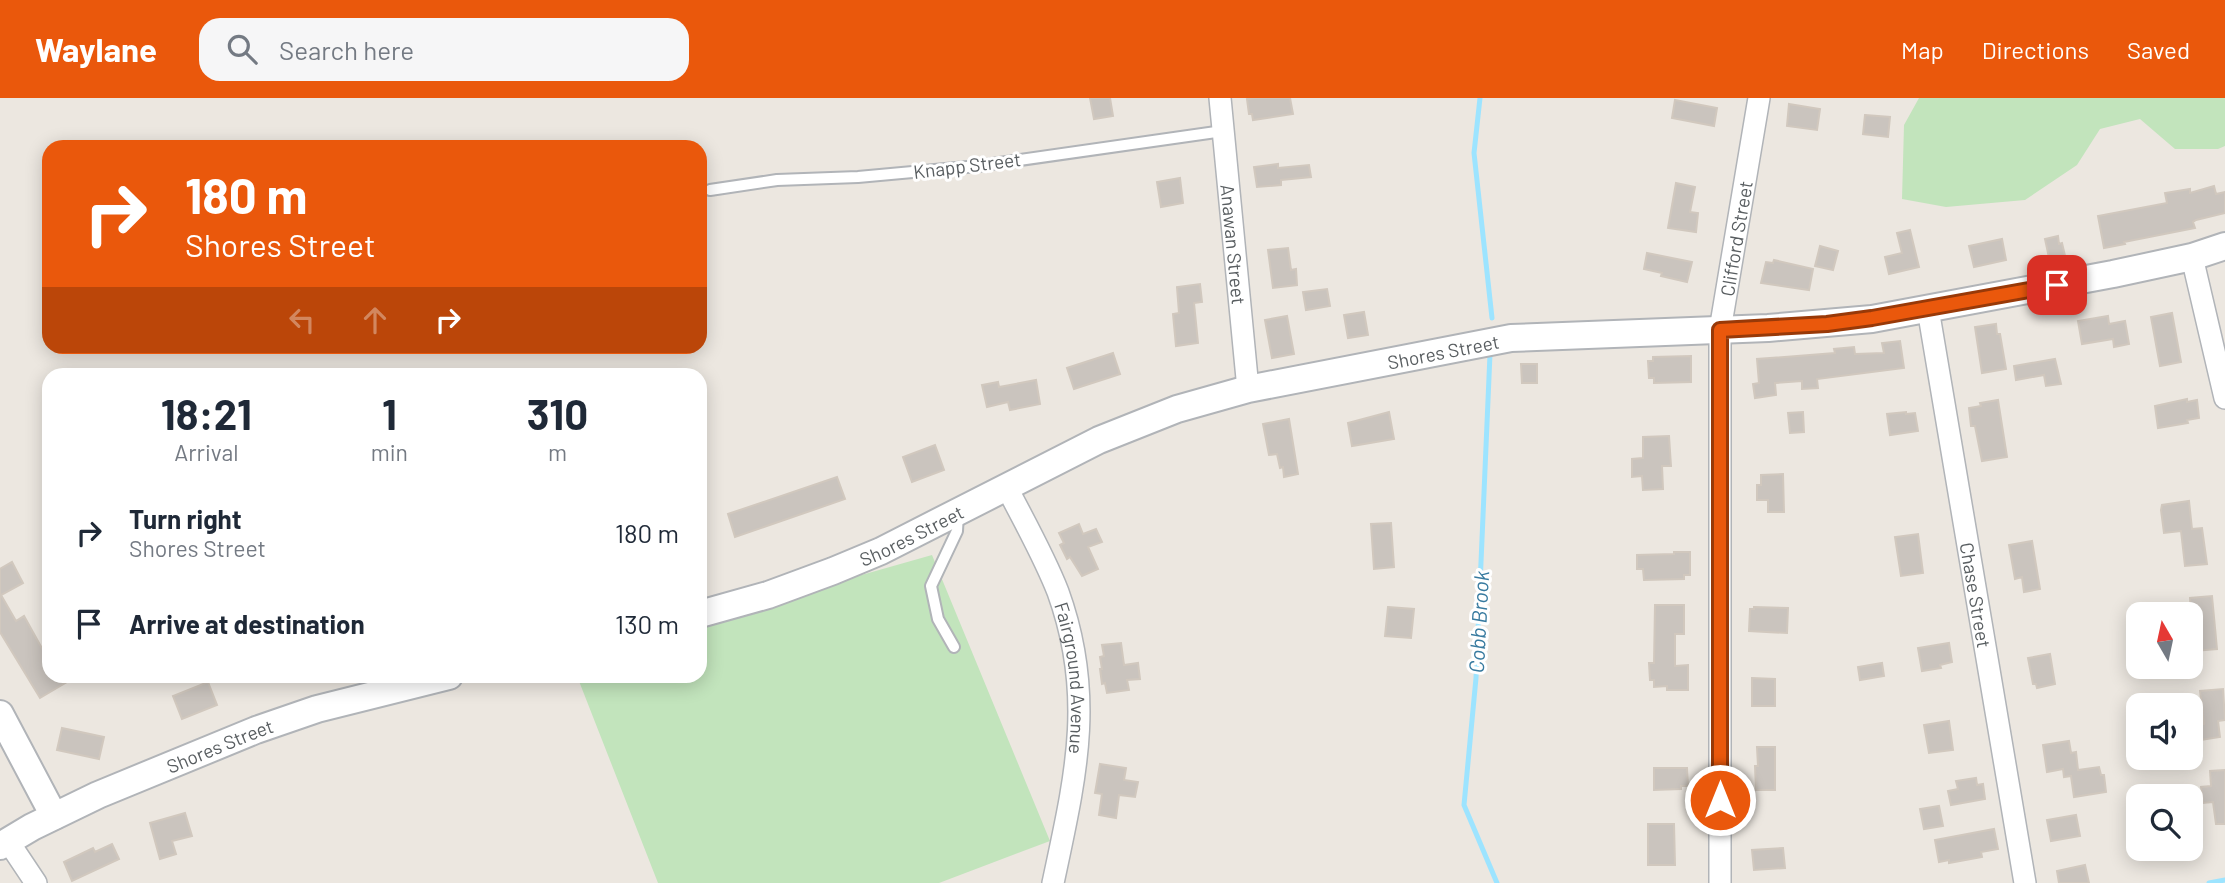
<!DOCTYPE html>
<html lang="en">
<head>
<meta charset="utf-8">
<style>
	body { margin:0; font-family:Barlow,sans-serif; background:#f6f6f7; color:#1f2937; height:100vh; display:flex; flex-direction:column; font-size:26px; white-space:nowrap }
	* { box-sizing:border-box; margin:0 }
	p { font-size:23px; color:#747a83 }
	.icon { flex:none; width:38px; height:38px; fill:none; stroke:currentColor; stroke-width:2; stroke-linecap:round; stroke-linejoin:round }
	.map { position:relative; flex:1; overflow:hidden }
	.sheet { position:absolute; left:42px; top:270px; width:665px; height:315px; display:flex; flex-direction:column; background:#fff; border-radius:21px; box-shadow:0 4px 18px #0003 }
	.sheet>* { flex:none }
	.guide { position:absolute; left:42px; top:42px; width:665px; height:214px; border-radius:21px; box-shadow:0 4px 18px #0003; background:#ea580c; color:#fff; overflow:hidden }
	.needle { width:46px; rotate:351deg }
	.controls { position:absolute; left:2126px; top:504px; display:grid; gap:14px }
	.controls a { display:grid; place-items:center; width:77px; height:77px; border-radius:14px; background:#fff; box-shadow:0 4px 18px #0003; font-size:35px }
	.pin { position:absolute; display:grid; place-items:center; width:60px; height:60px; color:#fff; margin:-30px; border-radius:14px; box-shadow:0 4px 10px #0006 }
	.me { position:absolute; width:77px; margin:-38px; rotate:0deg; stroke-linejoin:round; filter:drop-shadow(0 0 5px #0008) }
	.turn { display:flex; align-items:center; gap:24px; height:147px; padding:0 28px; font-size:32px }
	.turn .icon { width:91px; height:91px; stroke-width:2.5 }
	.turn b { display:block; font-size:49px; line-height:60px }
	.lanes { display:flex; align-items:center; height:66px; padding:0 28px; background:#0003; justify-content:center; gap:35px; direction:ltr }
	.lanes .off { opacity:.35 }
	.eta { display:flex; justify-content:space-evenly; align-items:center; height:119px; text-align:center }
	.eta b { font-size:42px; font-weight:700; line-height:49px }
	ul { padding:0; list-style:none }
	li { display:flex; align-items:center; gap:21px; height:91px; padding:0 28px }
	li div { flex:1 }
	li b { display:block; font-size:26px }
	li em { font-style:normal }
	header { display:flex; align-items:center; gap:42px; box-sizing:border-box; height:98px; padding:0 35px; background:#ea580c; color:#fff }
	header strong { font-size:33px }
	nav { display:flex; gap:38px; margin-inline-start:auto; font-size:24px }
	.search { width:490px; height:63px; background:#f6f6f7; display:flex; align-items:center; gap:18px; box-sizing:border-box; padding:0 24px; border-radius:21px; color:#747a83; font-size:26px }
	.map>svg:first-child { display:block }
	.green { fill:#c2e4bc }
	.lines { fill:none; stroke-linecap:round; stroke-linejoin:round }
	.stream { stroke:#9de4ff; stroke-width:5 }
	.building { fill:#cac4be; stroke:#d1c8be; stroke-width:2 }
	.service-casing { stroke:#b1b4b8; stroke-width:14 }
	.minor-casing { stroke:#b1b4b8; stroke-width:24 }
	.tertiary-casing { stroke:#b1b4b8; stroke-width:30 }
	.service { stroke:#fff; stroke-width:10 }
	.minor { stroke:#fff; stroke-width:21 }
	.tertiary { stroke:#fff; stroke-width:26 }
	.route-casing { stroke:#983908; stroke-width:18 }
	.route { stroke:#ea580c; stroke-width:12 }
	.labels { text-anchor:middle; dominant-baseline:central; stroke-width:6; stroke-linejoin:round; paint-order:stroke }
	.street-label { font-size:19px; fill:#595e61; stroke:#fff }
	.water-label { font-size:21px; font-style:italic; fill:#377a9f; stroke:#fff }
</style>
</head>
<body>
<header>
<strong>Waylane</strong>
<div class="search"><svg class="icon" aria-label="search" viewBox="0 0 24 24"><circle cx="10" cy="10" r="6"/><path d="M15 15l6 6"/></svg>Search here</div>
<nav><a>Map</a><a>Directions</a><a>Saved</a></nav>
</header>
<div class="map">
<svg width="2225" height="785" viewBox="0 0 2225 785">
	<rect width="100%" height="100%" fill="#ece7e0"/>
	<path class="green" d="M1919,0H2225V48L2218,51H2175L2140,21L2100,31L2077,67L2025,102L1946,109L1902,101L1904,27Z
		M932,457L1050,743L939,785H658L577,578H700V523Z"/>
	<g class="lines">
		<path class="stream" d="M1480,0L1474,55L1492,220
			M1490,256L1476,580L1464,707L1497,785
			M2209,785L2225,782"/>
	</g>
	<path class="building" d="M1090,0H1110L1113,18L1094,21Z
		M1255,0H1290L1293,16L1253,22L1252,16H1249L1247,1Z
		M1675,2L1717,10L1714,28L1672,20Z
		M1789,6L1820,11L1817,32L1787,28Z
		M1865,17L1890,19L1888,39L1863,36Z
		M1278,66V70L1309,67L1311,79L1281,82V87L1257,89L1254,69Z
		M1180,80L1183,105L1161,109L1157,84Z
		M1676,85L1695,89L1690,114L1698,115L1696,134L1668,130Z
		M2214,88L2216,96L2225,94V115L2196,122L2193,124L2195,130L2124,144L2125,146L2104,150L2098,118L2167,105L2165,95L2190,91V95Z
		M1910,132L1919,169L1889,176L1885,159L1902,155L1897,135Z
		M2058,138L2059,146L2062,145L2067,166L2051,169L2045,141Z
		M2002,141L2006,162L1974,169L1969,148Z
		M1820,148L1838,153L1833,172L1815,168Z
		M1288,150L1291,172L1296,171L1297,187L1273,190L1268,152Z
		M1647,155L1692,164L1687,184L1661,178L1662,175L1644,171Z
		M1774,162L1813,171L1809,192L1761,185L1766,164L1773,165Z
		M1200,186L1202,204L1194,205L1198,245L1176,248L1173,216L1179,215L1177,189Z
		M1327,191L1330,208L1306,212L1303,194Z
		M1364,214L1368,237L1348,240L1344,217Z
		M2172,215L2181,264L2160,268L2151,219Z
		M1287,218L1294,256L1272,260L1265,222Z
		M2108,218L2109,226L2125,223L2129,246L2114,249L2113,241L2082,246L2078,223Z
		M1996,226L1997,236H2000L2006,271L1982,275L1975,229Z
		M1900,243L1904,270L1817,281L1818,290L1802,291V283L1775,285L1776,297L1755,300L1753,286L1759,285L1757,261L1835,255L1834,251L1854,249L1855,256L1884,255L1882,245Z
		M1113,255L1120,276L1074,291L1067,270Z
		M1691,258V284L1654,285V280H1649L1648,263H1653V259Z
		M2055,261L2061,286L2046,288L2044,277L2016,282L2014,268Z
		M1521,266H1537V285H1522Z
		M1036,282L1040,306L1010,312L1008,304L987,309L982,287L998,284L999,289Z
		M2187,301V304L2197,302L2199,320L2187,322L2188,325L2158,330L2155,308Z
		M1998,302L2007,359L1982,363L1975,328H1971L1969,310L1981,308L1980,305Z
		M1389,314L1394,341L1352,348L1348,325Z
		M1803,314L1804,334L1790,335L1788,315Z
		M1906,314V316L1915,315L1918,333L1890,337L1887,316Z
		M1289,321L1298,376L1284,379L1283,369L1280,370L1277,356L1269,357L1263,326Z
		M1669,338L1671,368H1662L1663,391L1643,392L1642,378L1632,379V361L1643,360V339Z
		M935,347L944,372L912,384L903,359Z
		M1783,376L1784,414H1768V402H1757V387H1761V377Z
		M837,379L845,401L735,439L728,416Z
		M2189,403L2192,431L2202,430L2207,466L2185,468L2181,433L2164,435L2161,412L2162,407Z
		M1391,425L1394,469L1374,471L1371,426Z
		M1079,426L1083,436L1096,431L1102,444L1088,449L1098,471L1082,478L1070,459L1067,461L1060,447L1064,445L1059,435Z
		M1918,436L1923,475L1901,478L1895,439Z
		M2032,443L2040,491L2024,494L2022,479L2015,481L2009,447Z
		M1674,454H1690V477H1684V481L1644,482L1643,471H1637V457L1674,456Z
		M12,464L23,485L1,497L16,523L24,518L49,563V578H77L40,600L0,534V471Z
		M2212,498L2217,551L2194,553L2190,500Z
		M1655,507H1684V536H1675V568L1688,567V592H1667V588L1654,589V582H1650L1649,565H1654Z
		M1388,509L1414,511L1411,540L1385,538Z
		M1754,509L1788,510L1787,535L1749,533L1750,511H1754Z
		M1121,545L1124,567L1138,565L1140,581L1127,582L1129,592L1107,595L1105,585L1102,586L1100,571H1102L1100,559L1104,558L1102,547Z
		M1949,545L1952,564L1940,567L1941,570L1922,573L1918,550Z
		M2050,556L2055,586L2037,590L2036,586H2033L2028,560Z
		M1882,565L1884,578L1860,582L1858,569Z
		M1752,580L1775,581V608H1752Z
		M208,584L217,607L182,621L173,598Z
		M2223,591L2225,622L2218,623L2220,639L2200,642L2199,627L2204,626L2200,593Z
		M1949,623L1953,652L1929,655L1924,627Z
		M62,630L104,639L99,661L57,652Z
		M2069,643L2071,655L2076,654L2078,672L2099,669L2101,677H2104L2106,694L2074,699L2071,678L2064,679L2063,671L2047,674L2043,647Z
		M1757,649H1775V692H1756L1755,668H1758Z
		M1100,666L1126,670L1124,682L1138,684L1135,699L1119,697L1116,720L1099,717L1102,696L1095,695Z
		M1654,670H1687L1688,688H1681V691L1654,692Z
		M2225,672V726H2216L2213,704L2203,705L2201,689L2211,688L2210,673Z
		M1976,680L1977,687L1983,686L1985,701L1951,707L1948,693L1958,691L1956,683Z
		M1939,708L1943,728L1924,731L1920,711Z
		M185,715L192,738L172,743L176,756L160,761L150,725Z
		M2076,717L2080,738L2051,743L2047,722Z
		M1648,726H1674L1675,767H1648Z
		M1994,731L1998,751L1981,754L1982,759L1949,765V762L1939,764L1935,742Z
		M112,746L119,761L72,783L64,764L93,750L95,754Z
		M1783,750L1785,770L1754,772L1752,752Z
		M2085,767L2089,785H2059L2057,773Z"/>
	<g class="lines">
		<g class="service-casing">
			<path id="service" d="M710,92L777,82L858,79L978,68L1223,33
				M954,549L938,521L931,488L957,433L958,415"/>
		</g>
		<g class="minor-casing">
			<g id="minor">
				<path id="s1" d="M1220,0L1248,291"/>
				<path d="M2192,159L2225,300"/>
				<path id="s2" d="M1928,211L2025,785"/>
				<path id="s3" d="M1006,388C1024,423 1044,458 1058,494C1096,599 1075,681 1053,785"/>
				<path d="M8,743L36,785"/>
				<path id="s4" d="M1720,785V232L1759,0"/>
			</g>
		</g>
		<g class="tertiary-casing">
			<g id="tertiary">
				<path id="s5" d="M700,516L768,497L833,473L881,453L1099,342L1177,311L1248,291L1511,240L1768,230L1872,221L2113,176L2192,159L2225,148"/>
				<path d="M0,616L54,718"/>
				<path id="s6" d="M0,748L32,729L98,697L256,632L317,611L449,578"/>
			</g>
		</g>
		<use href="#service" class="service"/>
		<use href="#minor" class="minor"/>
		<use href="#tertiary" class="tertiary"/>
	</g>
	<g class="lines">
		<g class="route-casing">
			<path id="route" d="M1720,702V232L1827,226L1872,220L2057,187"/>
		</g>
		<use href="#route" class="route"/>
	</g>
	<g class="labels">
		<g class="street-label">
			<text transform="translate(967 67) rotate(-7)">Knapp Street</text>
			<text stroke="none"><textPath href="#s4" startOffset="646">Clifford Street</textPath></text>
			<text stroke="none"><textPath href="#s1" startOffset="147">Anawan Street</textPath></text>
			<text stroke="none"><textPath href="#s5" startOffset="793">Shores Street</textPath></text>
			<text stroke="none"><textPath href="#s5" startOffset="226">Shores Street</textPath></text>
			<text stroke="none"><textPath href="#s2" startOffset="290">Chase Street</textPath></text>
			<text stroke="none"><textPath href="#s3" startOffset="206">Fairground Avenue</textPath></text>
			<text stroke="none"><textPath href="#s6" startOffset="242">Shores Street</textPath></text>
		</g>
		<g class="water-label">
			<text transform="translate(1478 524) rotate(-87)">Cobb Brook</text>
		</g>
	</g>
</svg>
<div class="controls">
<a><svg class="needle" viewBox="-14 -14 28 28"><path d="M0-13l5 13h-10z" fill="#e53935"/><path d="M0 13l5-13h-10z" fill="#747a83"/></svg></a>
<a><svg class="icon" aria-label="sound" viewBox="0 0 24 24"><path d="M4 9h4l5-4v14l-5-4H4zM17 9q2 3 0 6"/></svg></a>
<a><svg class="icon" aria-label="search" viewBox="0 0 24 24"><circle cx="10" cy="10" r="6"/><path d="M15 15l6 6"/></svg></a>
</div>
<div class="pin" style="left:2057px;top:187px;background:#d93025"><svg class="icon" aria-label="arrive" viewBox="0 0 24 24"><path d="M6 21V4h12l-3 4 3 4H6"/></svg></div>
<svg class="me" style="left:1720px;top:702px" viewBox="-20 -20 40 40"><circle r="17" fill="#ea580c" stroke="#fff" stroke-width="3"/><path d="M0-11L8 9 0 5-8 9z" fill="#fff"/></svg>
<div class="guide">
<div class="turn"><svg class="icon" aria-label="right" viewBox="0 0 24 24"><path d="M7 20v-9h11M14 6l5 5-5 5"/></svg><div><b>180 m</b>Shores Street</div></div>
<div class="lanes"><svg class="icon off" aria-label="left" viewBox="0 0 24 24"><path d="M17 20v-9H6M10 6l-5 5 5 5"/></svg><svg class="icon off" aria-label="ahead" viewBox="0 0 24 24"><path d="M12 20V5M6 11l6-6 6 6"/></svg><svg class="icon" aria-label="right" viewBox="0 0 24 24"><path d="M7 20v-9h11M14 6l5 5-5 5"/></svg></div>
</div>
<section class="sheet">
<div class="eta">
<div><b>18:21</b><p>Arrival</p></div>
<div><b>1</b><p>min</p></div>
<div><b>310</b><p>m</p></div>
</div>
<ul>
<li><svg class="icon" aria-label="right" viewBox="0 0 24 24"><path d="M7 20v-9h11M14 6l5 5-5 5"/></svg><div><b>Turn right</b><p>Shores Street</p></div><em>180 m</em></li>
<li><svg class="icon" aria-label="arrive" viewBox="0 0 24 24"><path d="M6 21V4h12l-3 4 3 4H6"/></svg><div><b>Arrive at destination</b></div><em>130 m</em></li>
</ul>
</section>
</div>
</body>
</html>
